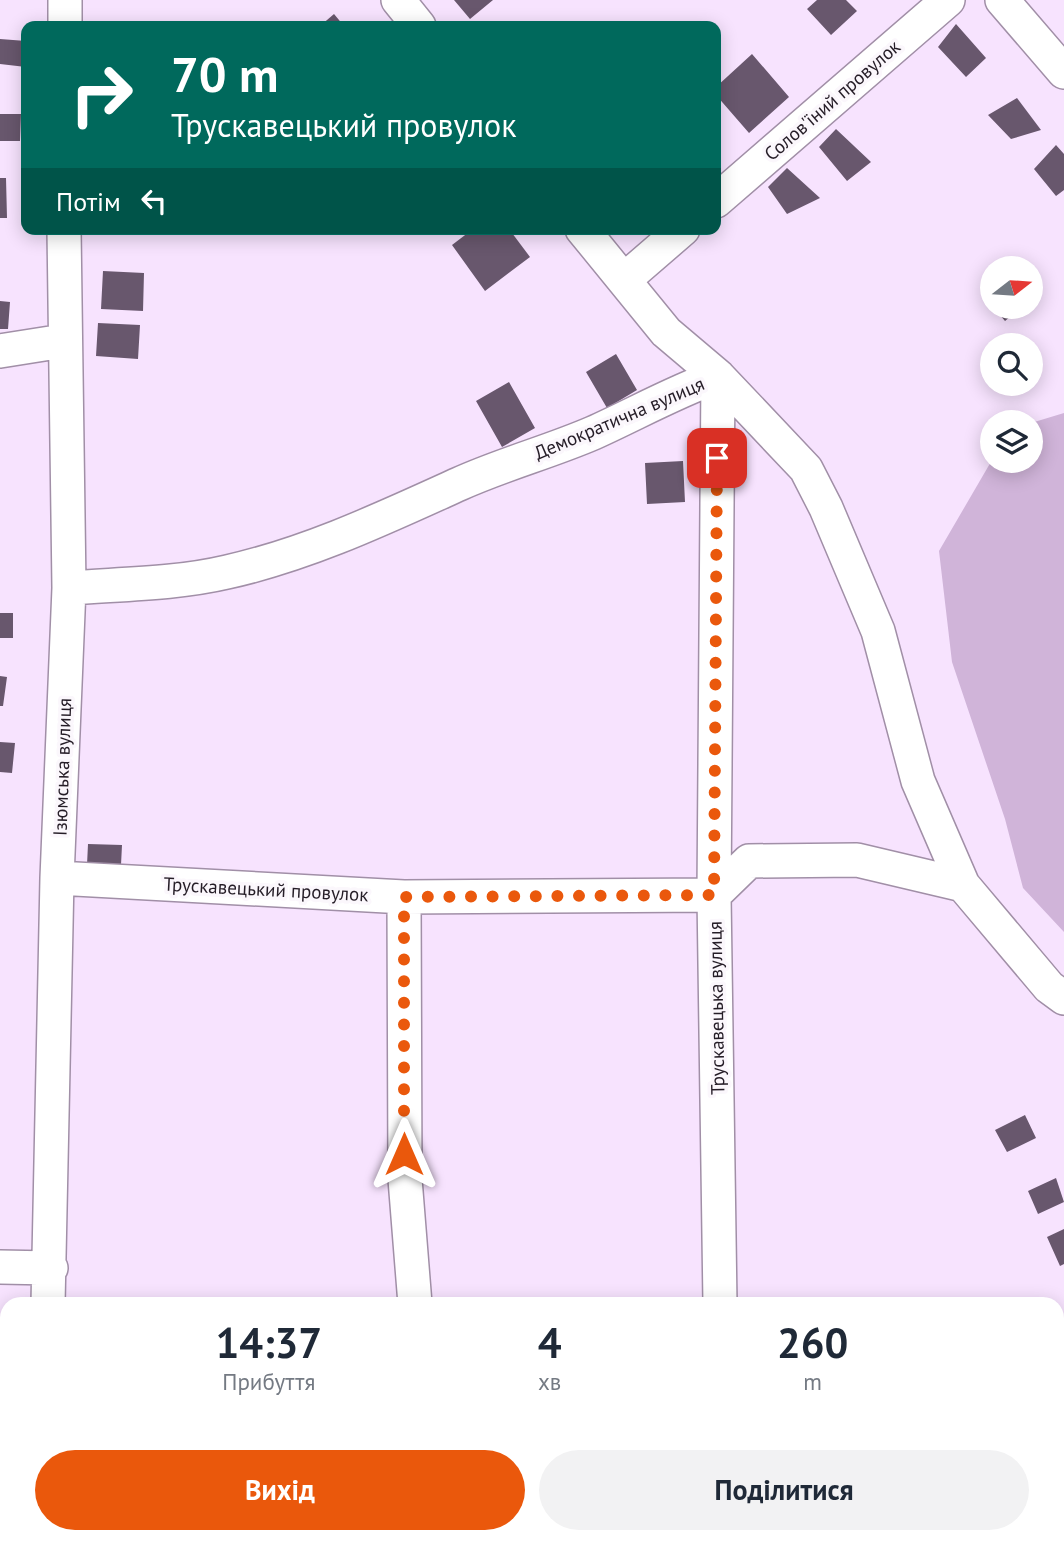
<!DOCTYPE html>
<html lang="uk">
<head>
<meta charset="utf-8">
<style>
	body { margin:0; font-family:"PT Sans",sans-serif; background:#f2f2f3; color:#1f2937; height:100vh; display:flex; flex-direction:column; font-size:26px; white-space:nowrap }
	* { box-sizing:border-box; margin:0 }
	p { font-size:23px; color:#747a83 }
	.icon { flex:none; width:38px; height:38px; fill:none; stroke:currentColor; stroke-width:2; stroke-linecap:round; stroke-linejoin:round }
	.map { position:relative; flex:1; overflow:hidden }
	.details { position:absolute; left:0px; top:1297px; width:1064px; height:247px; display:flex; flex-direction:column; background:#fff; border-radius:21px 21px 0 0; box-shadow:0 4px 18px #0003 }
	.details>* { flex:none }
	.guide { position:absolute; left:21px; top:21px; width:700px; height:214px; border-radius:14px; box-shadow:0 4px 18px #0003; background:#00695c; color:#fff; overflow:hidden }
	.needle { width:46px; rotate:73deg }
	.fabs { position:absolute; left:980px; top:256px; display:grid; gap:14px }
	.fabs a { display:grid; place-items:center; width:63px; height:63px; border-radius:50%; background:#fff; box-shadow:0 4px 18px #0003; font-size:35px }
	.pin { position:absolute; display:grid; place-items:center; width:60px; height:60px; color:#fff; margin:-30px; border-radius:14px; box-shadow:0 4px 10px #0006 }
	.me { position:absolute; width:77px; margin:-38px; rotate:0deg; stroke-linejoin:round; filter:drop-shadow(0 0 5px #0008) }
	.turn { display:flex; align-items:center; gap:24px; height:147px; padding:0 35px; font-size:32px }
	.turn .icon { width:91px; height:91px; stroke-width:2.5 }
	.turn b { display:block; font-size:49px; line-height:60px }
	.then { display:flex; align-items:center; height:66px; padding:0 35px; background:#0003; gap:14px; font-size:26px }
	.eta { display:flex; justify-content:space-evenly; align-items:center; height:119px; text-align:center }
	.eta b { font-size:42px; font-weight:700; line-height:49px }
	.cta { display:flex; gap:14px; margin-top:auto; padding:14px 35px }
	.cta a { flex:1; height:80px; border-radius:42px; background:#ea580c; color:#fff; font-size:28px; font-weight:700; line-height:80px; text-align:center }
	.cta a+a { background:#f2f2f3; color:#1f2937 }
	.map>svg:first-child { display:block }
	.green { fill:#d0b4d9 }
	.building { fill:#68576d }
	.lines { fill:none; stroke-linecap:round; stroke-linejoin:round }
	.minor-casing { stroke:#a18fa7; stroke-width:36 }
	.minor { stroke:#fff; stroke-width:33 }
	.route { stroke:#ea580c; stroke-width:12; stroke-dasharray:0 21.6 }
	.labels { text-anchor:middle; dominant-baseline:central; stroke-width:7; stroke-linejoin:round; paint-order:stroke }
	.street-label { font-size:19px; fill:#251d27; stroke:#fbf7fc }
</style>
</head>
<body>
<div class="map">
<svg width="1064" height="1543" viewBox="0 0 1064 1543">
	<rect width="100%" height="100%" fill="#f7e3fe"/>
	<path class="green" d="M1064,413V932L1023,888L1005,819L952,662L939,551L992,460H1031V423Z"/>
	<path class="building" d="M454,0H493L470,19Z
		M817,0H846L857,11L831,35L807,9Z
		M334,14L344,26H320Z
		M956,24L986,58L966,77L938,47Z
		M0,39L26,41V67L0,64Z
		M752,54L789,97L749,133L716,95V87Z
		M1017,98L1041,130L1011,139L988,115Z
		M0,114H21L20,141H0Z
		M836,129L871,162L847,181L819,147Z
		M1056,145L1064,154V190L1056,196L1034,169Z
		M787,168L820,198L787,214L768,187Z
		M0,178H6L7,218H0Z
		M473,229H509L530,257L485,291L452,245Z
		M103,271L144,273L143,311L101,309Z
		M992,288V306H1023L1005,321L983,295Z
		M0,301L10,302L8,329H0Z
		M98,323L140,325L138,359L96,356Z
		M616,354L637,390L607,408L586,372Z
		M509,382L535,428L502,447L476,401Z
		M683,461L685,502L647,504L645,463Z
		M0,613H13V638H0Z
		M0,676L7,677L3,706H0Z
		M0,742L15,743L12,773L0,772Z
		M88,844L122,845L121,865H87Z
		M1025,1115L1036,1138L1007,1152L995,1130Z
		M1056,1178L1064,1202L1038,1214L1028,1191Z
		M1064,1229V1264L1060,1266L1047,1237Z"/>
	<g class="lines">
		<g class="minor-casing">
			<path id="minor" d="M398,0L419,26
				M1002,0L1064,72
				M65,26V0
				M716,201L948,0
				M582,229L666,332L718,376L806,469L826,508L878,631L918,781L963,885L1049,987L1064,998
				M624,280L683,229
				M0,351L63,341
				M718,376L714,895L720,1304
				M69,588C121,584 176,584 227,572C308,554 384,518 459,484C503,464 549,452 593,433C635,414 674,392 718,376
				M57,878L404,897L714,895L749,861L857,860L963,885
				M404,897L405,1179L415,1304
				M0,1267L51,1268
				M48,1304L57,878L69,588L64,229
				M35,1536V1543"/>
		</g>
		<use href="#minor" class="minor"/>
	</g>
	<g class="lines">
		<path class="route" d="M404,1154V897L714,895L717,458"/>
	</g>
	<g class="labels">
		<g class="street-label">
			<text transform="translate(832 100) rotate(-41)">Солов'їний провулок</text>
			<text transform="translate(619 418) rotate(-23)">Демократична вулиця</text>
			<text transform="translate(62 767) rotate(-88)">Ізюмська вулиця</text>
			<text transform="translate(266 889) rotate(3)">Трускавецький провулок</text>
			<text transform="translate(716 1008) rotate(-91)">Трускавецька вулиця</text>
		</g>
	</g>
</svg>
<div class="fabs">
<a><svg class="needle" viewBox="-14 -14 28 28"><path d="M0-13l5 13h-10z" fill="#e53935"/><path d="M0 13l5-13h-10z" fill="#747a83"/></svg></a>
<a><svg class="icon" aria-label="search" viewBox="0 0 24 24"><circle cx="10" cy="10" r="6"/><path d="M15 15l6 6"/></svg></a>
<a><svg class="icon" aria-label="layers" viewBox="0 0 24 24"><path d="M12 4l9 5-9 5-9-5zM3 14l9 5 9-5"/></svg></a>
</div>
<div class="pin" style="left:717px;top:458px;background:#d93025"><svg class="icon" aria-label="arrive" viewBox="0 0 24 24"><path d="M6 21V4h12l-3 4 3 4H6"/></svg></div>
<svg class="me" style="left:404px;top:1154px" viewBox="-20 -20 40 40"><path d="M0-17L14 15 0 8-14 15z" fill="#ea580c" stroke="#fff" stroke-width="4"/></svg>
<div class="guide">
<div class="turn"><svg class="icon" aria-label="right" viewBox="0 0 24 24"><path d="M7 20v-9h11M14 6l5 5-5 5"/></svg><div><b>70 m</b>Трускавецький провулок</div></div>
<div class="then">Потім<svg class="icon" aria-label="left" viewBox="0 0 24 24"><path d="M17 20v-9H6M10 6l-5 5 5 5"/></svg></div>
</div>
<section class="details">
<div class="eta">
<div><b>14:37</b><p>Прибуття</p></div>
<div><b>4</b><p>хв</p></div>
<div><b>260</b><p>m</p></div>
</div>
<div class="cta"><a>Вихід</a><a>Поділитися</a></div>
</section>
</div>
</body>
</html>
